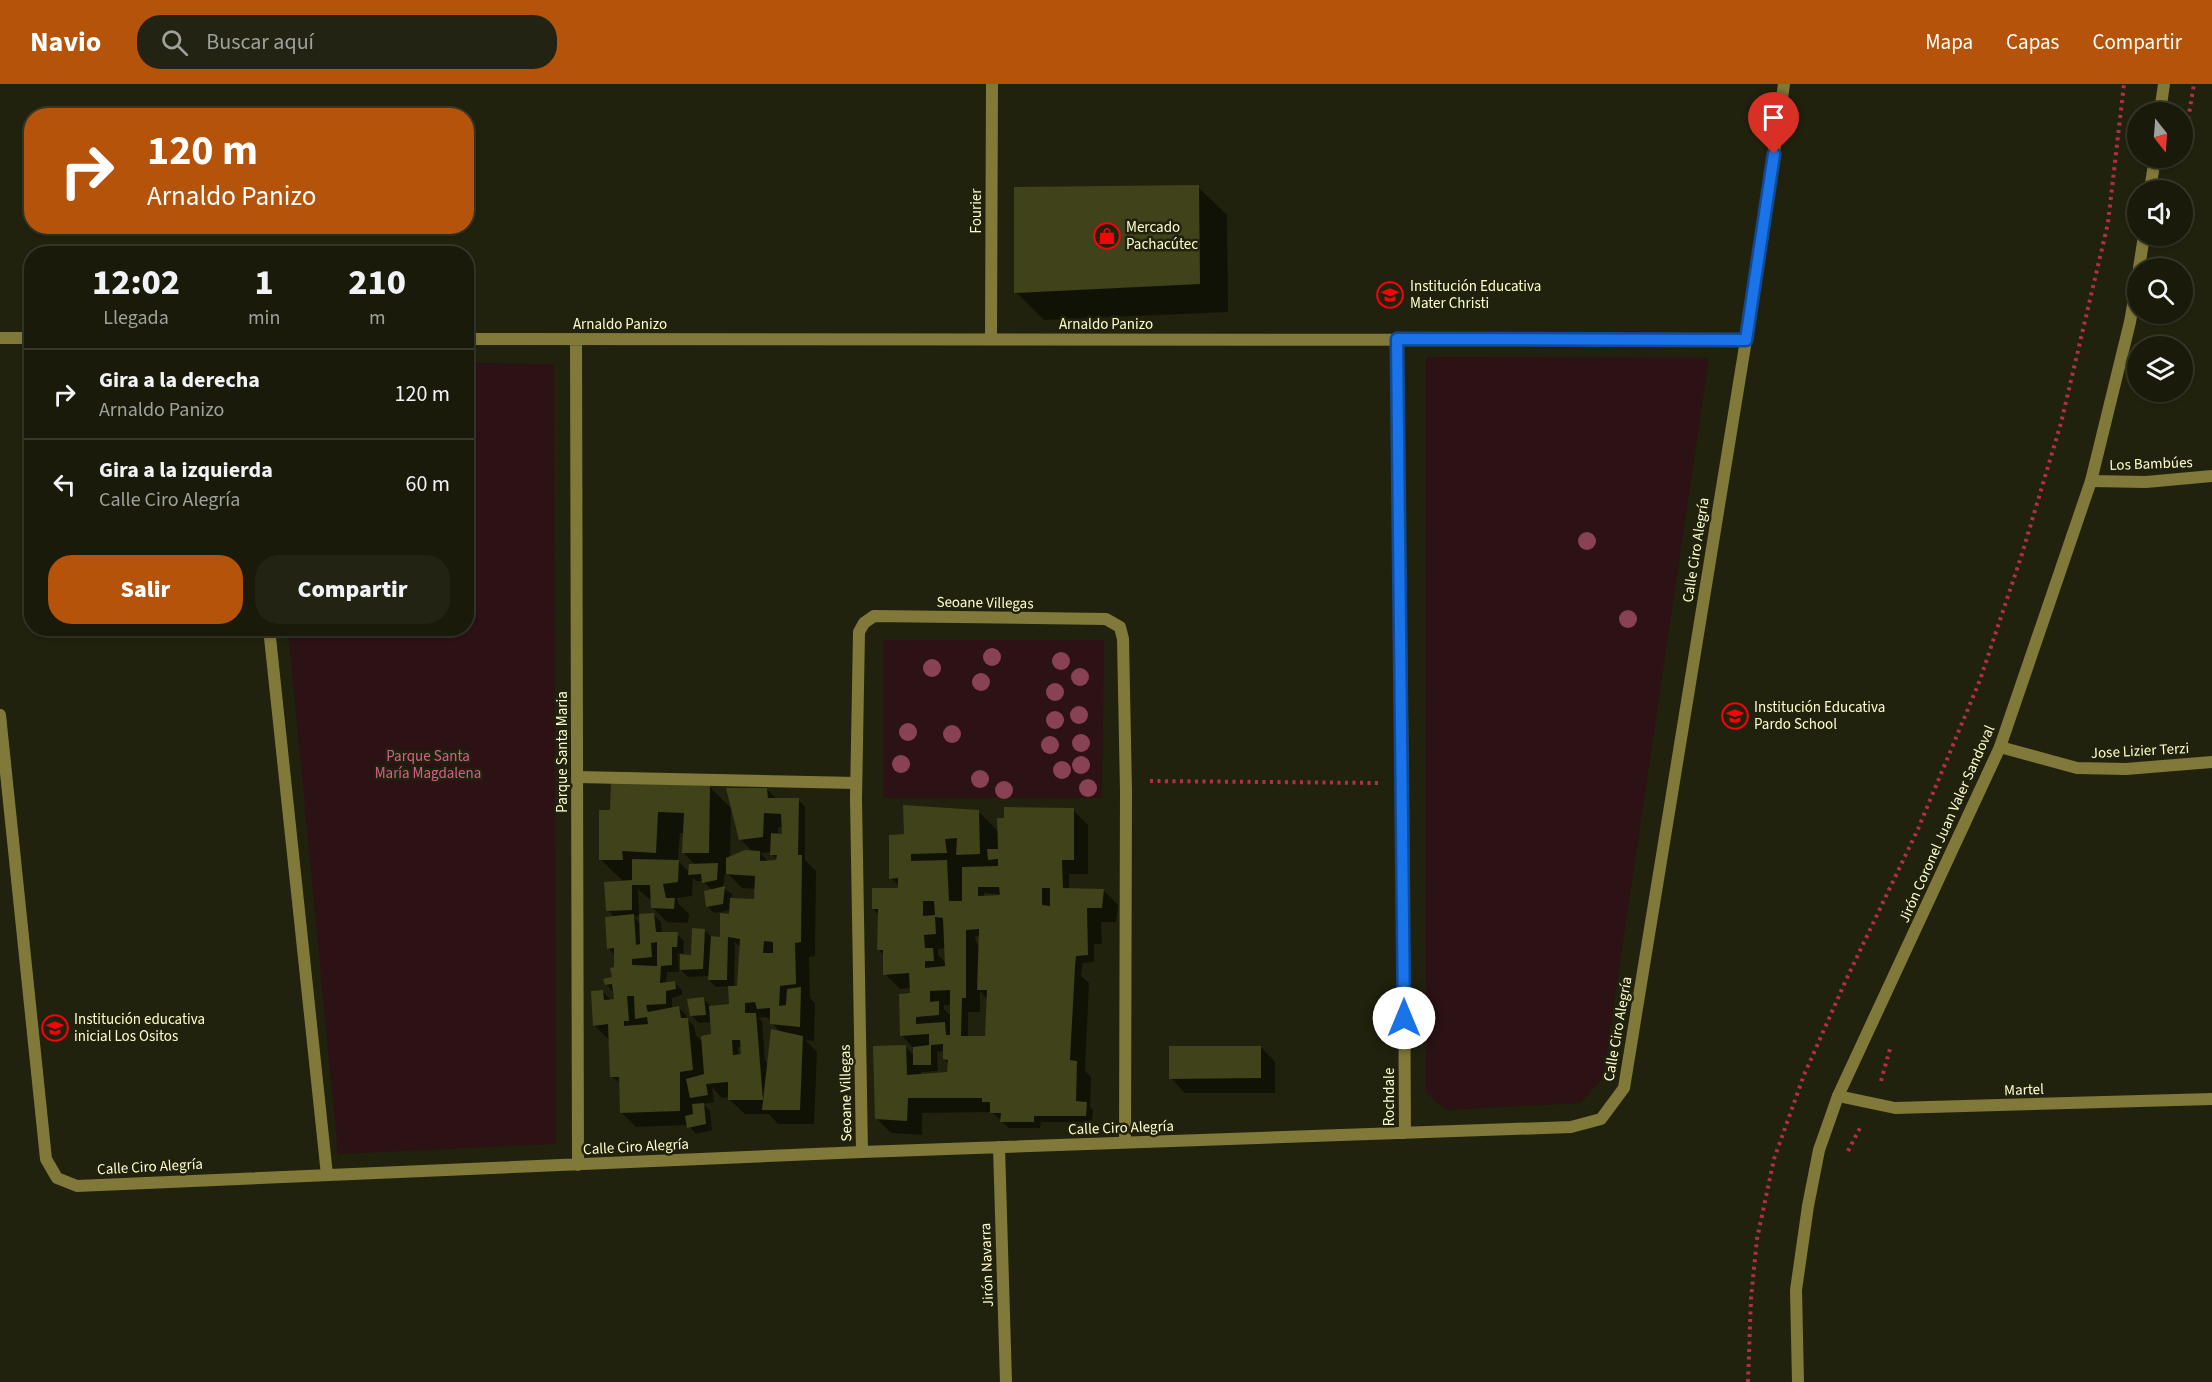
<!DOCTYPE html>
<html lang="es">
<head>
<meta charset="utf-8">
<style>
	body { margin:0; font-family:"Source Sans 3",sans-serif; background:#222313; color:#f1f3f6; height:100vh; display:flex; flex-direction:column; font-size:22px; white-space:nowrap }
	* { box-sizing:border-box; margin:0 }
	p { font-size:20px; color:#9fa19c }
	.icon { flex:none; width:33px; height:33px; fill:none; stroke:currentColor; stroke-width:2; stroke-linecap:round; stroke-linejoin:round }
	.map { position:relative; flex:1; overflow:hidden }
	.details { position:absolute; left:24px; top:162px; width:450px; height:390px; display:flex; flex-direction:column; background:#191a0a; border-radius:24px; box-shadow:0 2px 4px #0004,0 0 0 2px #37382b }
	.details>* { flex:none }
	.guide { position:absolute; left:24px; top:24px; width:450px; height:126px; border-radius:24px; box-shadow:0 2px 4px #0004,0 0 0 2px #37382b; background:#b45309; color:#fff; overflow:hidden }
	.needle { width:39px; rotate:163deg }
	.fabs { position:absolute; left:2127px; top:18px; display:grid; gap:12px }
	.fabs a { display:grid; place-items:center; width:66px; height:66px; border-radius:50%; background:#191a0a; box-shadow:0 2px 4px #0004,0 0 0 2px #37382b; font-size:30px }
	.pin { position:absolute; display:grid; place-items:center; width:51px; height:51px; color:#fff; margin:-62px -26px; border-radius:50% 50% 50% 0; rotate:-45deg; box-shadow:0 0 6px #0007 }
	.pin .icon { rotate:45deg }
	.me { position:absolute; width:66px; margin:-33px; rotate:0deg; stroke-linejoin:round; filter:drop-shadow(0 0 4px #0008) }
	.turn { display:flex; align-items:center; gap:21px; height:126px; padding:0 24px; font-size:27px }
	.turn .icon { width:78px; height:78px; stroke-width:2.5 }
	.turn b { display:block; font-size:42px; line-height:51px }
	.eta { display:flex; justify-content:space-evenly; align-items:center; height:102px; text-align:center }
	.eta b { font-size:36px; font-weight:800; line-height:42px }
	.button { display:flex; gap:12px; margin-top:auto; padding:12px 24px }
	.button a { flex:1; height:69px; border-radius:24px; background:#b45309; color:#fff; font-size:24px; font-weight:800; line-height:69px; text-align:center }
	.button a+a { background:#222313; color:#f1f3f6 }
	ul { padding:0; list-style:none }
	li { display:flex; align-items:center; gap:18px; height:90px; padding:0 24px; border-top:2px solid #37382b }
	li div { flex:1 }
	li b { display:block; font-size:22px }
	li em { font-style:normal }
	header { display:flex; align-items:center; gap:36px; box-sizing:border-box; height:84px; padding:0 30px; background:#b45309; color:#fff }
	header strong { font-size:28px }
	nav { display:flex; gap:33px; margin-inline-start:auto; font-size:21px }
	.search { width:420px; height:54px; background:#222313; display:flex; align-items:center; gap:15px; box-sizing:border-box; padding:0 21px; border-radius:24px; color:#9fa19c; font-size:22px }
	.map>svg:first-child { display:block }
	.green { fill:#2c1115 }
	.shadow { fill:#0007; fill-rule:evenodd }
	.building { fill:#40421a; fill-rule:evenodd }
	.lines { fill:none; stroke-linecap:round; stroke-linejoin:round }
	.path { stroke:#b22f49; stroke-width:4; stroke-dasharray:3 4.5; stroke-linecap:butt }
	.pedestrian { stroke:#807939; stroke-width:12 }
	.minor { stroke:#807939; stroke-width:12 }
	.tertiary { stroke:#807939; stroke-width:12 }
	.tree { fill:#894154 }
	.route-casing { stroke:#114b97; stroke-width:15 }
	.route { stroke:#1a73e8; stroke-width:10 }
	.labels { text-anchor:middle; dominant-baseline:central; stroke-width:5; stroke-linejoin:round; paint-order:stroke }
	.street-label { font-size:15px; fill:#fffece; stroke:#21220d }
	.poi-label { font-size:15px; fill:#fffece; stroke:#21220d; text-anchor:start }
	.park-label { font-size:15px; fill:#de5b8e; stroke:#21220d }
</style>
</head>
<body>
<header>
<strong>Navio</strong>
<div class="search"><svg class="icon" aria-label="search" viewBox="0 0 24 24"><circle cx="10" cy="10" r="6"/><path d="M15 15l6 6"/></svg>Buscar aquí</div>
<nav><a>Mapa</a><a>Capas</a><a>Compartir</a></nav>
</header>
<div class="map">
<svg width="2212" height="1298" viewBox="0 0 2212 1298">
	<rect width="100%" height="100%" fill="#21220d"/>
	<path class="green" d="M1426,273L1709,274L1603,994L1580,1019L1446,1026L1426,1009Z
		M467,279L554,280L556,1060L338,1070L288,545L466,544Z
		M883,556H1104L1102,714H883Z"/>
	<path class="shadow" d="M1198,103L1227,131L1228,228L1044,236L1016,208Z
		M709,702L731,724L730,774L753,768L740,755L767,705L777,716H798L805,723V776L816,787L815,872L809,873L810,914L815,919L814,957L805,956L817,968L814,1040H778L769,1030H745L730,1016V1013L722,1014L712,1003L714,1018L703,1020L710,1027L712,1046L696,1050L688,1041L636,1043L622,1029L621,999L611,992L610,957L594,941L602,907L612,917L615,916L613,908L606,900L613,895L615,871L608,864L614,833L608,826L624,798L601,776L612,727ZM778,743H783L784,752L778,751ZM680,749H685L684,769L696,782L690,789L678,777ZM772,768V770L780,778H769L760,769ZM725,790H728L742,804L756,805V817L731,816L732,810L723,804ZM693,794L696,797H703L712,806L707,822L714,829L731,826V833L721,854H712L704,846L692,872H683L684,857L677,850L662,849L661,838L654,831H639L638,805L649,815H652V823L667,838L688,839L689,830L678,819L677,814L692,812ZM640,832V839L634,833ZM735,858L741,864L739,904H734ZM681,869V886L688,893L710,892L709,896L716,903L730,902L731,922L711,923L704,915L692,932L699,939L712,938L713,952L703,959L696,951L694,942L686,934V931L679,924L672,925V914L682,911V906L675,899L666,900L667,888H679L678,870ZM767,933L781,949L769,981L765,977L762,937L758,934ZM738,963H742V970L739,972Z
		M1073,726L1088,741V790H1069V806L1104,807L1118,821L1116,838H1101L1102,860H1094V878L1083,879L1081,892L1089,899L1085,987L1091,993L1090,1023L1093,1026L1092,1038H1041L1040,1044H1009L992,1028L922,1029V1051L891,1049L876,1034L906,963L914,972V964L902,952L911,904L900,905L885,890L884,871L879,866V831L873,825L900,803L891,794L906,752L979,728L999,748ZM984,809L1001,810V813H984ZM975,852H980V862L976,858ZM946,864V879L938,871V865ZM980,907L988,916L987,956L968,954V928H980ZM944,921H952V933L944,925ZM944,967V975L949,980V990L921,991V988L938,987L937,968Z
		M1261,963L1275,978V1009H1185L1171,994Z"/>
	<path class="building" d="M1199,101L1200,200L1014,209V103Z
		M611,699L710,700L709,769H682L684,729L658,728L656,769L622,767L623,776H599V726H610Z
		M726,704H767L768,714H799L798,771H802L801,858L795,859L796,900L780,902L779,922L786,921L787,905L801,903L800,943L770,940V924L757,925L755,918L745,919V929H756L763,1016H728V998L706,1000L708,1011L690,1014L686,995L704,990L701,952L711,950L709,922L729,920L728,902H737L740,855L728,853L727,896H708L711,852L720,853V829L729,830L730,814L754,815L755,792L726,790V774L745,766L760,767V777L776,776L777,771H770L771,749L782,750L781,730L764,729L763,753L739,756ZM764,857L773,858V869H763ZM732,956H740L741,970L733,971Z
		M903,721L979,726L980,770L956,771L957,754L945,755L947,769L911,770V777L947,776L949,817H962V783L998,782V775L988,776L987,765H998L997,734H1004V723L1074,724V776H1062L1063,804L1104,805L1102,824H1087L1088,871L1076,872L1075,883L1070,976L1077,977L1076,1017L1087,1018L1086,1032H1034V1038H1000L1001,1029H990V1018H982V1014H908L907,1037L875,1035L873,962L906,961L907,991L947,988L948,976L943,975V960L931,961V981H913V963L929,961V950L900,952L899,910L910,909L909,889L883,891V866H877L878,825H872V804H898V794L889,795V751L904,750ZM978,803H999L1000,811L978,812ZM1042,804H1050V822L1042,821ZM923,817H934L935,831L923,832ZM935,833L943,834L945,882L925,884V877H934L933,864H925L924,851L936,850ZM979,845L977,906H987L985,952H961L962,914H966V846ZM950,906V951H946L945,938L916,940V933L939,931V917L930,918V907Z
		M632,775L679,776L678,798L663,800L666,814H675L674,825L651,824L650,801H632V826L606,827L604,798L632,796Z
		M718,779L717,796L702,799L701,790L688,791L689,780Z
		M725,802L723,820L706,823L704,807Z
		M654,829L656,848H678L677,863H672V881L661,882L660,899L675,897L676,905L666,907V920L646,921L648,928L679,922L681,934H688L693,986L680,988V1027L620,1029L619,993H610L608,940L593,942L591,907L603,906L604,916L614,915L612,900L605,901L603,895L612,893L610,884L614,883V864L607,865L605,833L634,830L636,861L640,860L639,830ZM657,858V882L632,881V875L652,873L651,859ZM627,912H634L635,935L647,933L648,940L624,942V937H629Z
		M692,844L705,845L703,885L680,886V870L691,871Z
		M704,913L706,931L690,932L687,915Z
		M771,945L803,952L800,1026H762Z
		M1169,962H1261V994L1169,995Z
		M704,1019L706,1040L687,1044L685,1032L693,1030L692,1020Z"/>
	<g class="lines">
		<path class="path" d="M2182,72L2194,0
			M1150,697L1380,699
			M1881,997L1891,961
			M1848,1067L1861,1042
			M1748,1298L1751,1214L1757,1155L1774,1075L1804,991L1846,896L1918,745L1980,596L2022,470L2061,339L2108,139L2124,0"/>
		<path class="pedestrian" d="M577,693L856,699"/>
		<path class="minor" d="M0,254H32
			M466,255L1746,256
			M576,255L578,1081
			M991,255L992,0
			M1397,255L1403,704L1405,1049
			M2091,397L2146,398L2212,392
			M269,544L327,1091
			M0,631L46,1075L57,1094L77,1102L862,1068L1571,1043L1601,1035L1624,1004L1746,256L1784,0
			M2000,663L2077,684L2126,685L2212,678
			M1838,1012L1895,1024L2212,1015
			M999,1063L1006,1298
			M862,1068L856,715L859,548L864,539L874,532L1106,535L1120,543L1123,555L1126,707L1125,1058"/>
		<path class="tertiary" d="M2160,28L2164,0
			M2150,106L2155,74
			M2139,184L2144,152
			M1798,1298L1796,1206L1808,1122L1819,1066L1838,1012L2000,663L2091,397L2130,238L2138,192"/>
	</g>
	<g class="tree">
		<circle cx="1587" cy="457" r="9"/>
		<circle cx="1628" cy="535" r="9"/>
		<circle cx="992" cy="573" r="9"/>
		<circle cx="1061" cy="577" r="9"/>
		<circle cx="932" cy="584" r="9"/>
		<circle cx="1080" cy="593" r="9"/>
		<circle cx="981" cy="598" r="9"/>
		<circle cx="1055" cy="608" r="9"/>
		<circle cx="1079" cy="631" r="9"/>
		<circle cx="1055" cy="636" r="9"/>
		<circle cx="908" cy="648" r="9"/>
		<circle cx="952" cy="650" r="9"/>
		<circle cx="1081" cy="659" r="9"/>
		<circle cx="1050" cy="661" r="9"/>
		<circle cx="901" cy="680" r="9"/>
		<circle cx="1081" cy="681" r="9"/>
		<circle cx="1062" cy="686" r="9"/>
		<circle cx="980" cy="695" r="9"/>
		<circle cx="1088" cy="704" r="9"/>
		<circle cx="1004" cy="706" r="9"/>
	</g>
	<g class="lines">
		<g class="route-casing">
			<path id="route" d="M1404,934L1397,255L1746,256L1774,70"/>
		</g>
		<use href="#route" class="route"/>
	</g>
	<defs>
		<g id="shop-ring" transform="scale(1.35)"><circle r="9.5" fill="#21220d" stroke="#f8020b" stroke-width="1.5"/><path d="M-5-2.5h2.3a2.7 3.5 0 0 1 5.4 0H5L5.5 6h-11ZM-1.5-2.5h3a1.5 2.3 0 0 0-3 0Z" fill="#f8020b"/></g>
		<g id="school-ring" transform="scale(1.35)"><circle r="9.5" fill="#21220d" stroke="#f8020b" stroke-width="1.5"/><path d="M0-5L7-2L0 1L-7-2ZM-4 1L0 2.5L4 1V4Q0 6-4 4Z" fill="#f8020b"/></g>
	</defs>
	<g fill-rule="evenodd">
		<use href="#shop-ring" x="1107" y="152"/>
		<use href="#school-ring" x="1390" y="211"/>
		<use href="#school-ring" x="1735" y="632"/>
		<use href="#school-ring" x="55" y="944"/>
	</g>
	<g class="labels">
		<g class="street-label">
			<text transform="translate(976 127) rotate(-90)">Fourier</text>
			<text x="620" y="240">Arnaldo Panizo</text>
			<text x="1106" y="240">Arnaldo Panizo</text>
			<text transform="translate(2151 380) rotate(-2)">Los Bambúes</text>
			<text transform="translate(1696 466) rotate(-81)">Calle Ciro Alegría</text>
			<text transform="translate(985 519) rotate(1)">Seoane Villegas</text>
			<text transform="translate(2140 667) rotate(-3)">Jose Lizier Terzi</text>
			<text transform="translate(562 668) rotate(-90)">Parque Santa Maria</text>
			<text transform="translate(1947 740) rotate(-66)">Jirón Coronel Juan Valer Sandoval</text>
			<text transform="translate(1618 945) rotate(-80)">Calle Ciro Alegría</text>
			<text transform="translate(2024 1006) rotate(-2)">Martel</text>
			<text transform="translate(846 1009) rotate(-91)">Seoane Villegas</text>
			<text transform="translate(1389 1013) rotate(-90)">Rochdale</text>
			<text transform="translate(1121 1044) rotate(-2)">Calle Ciro Alegría</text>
			<text transform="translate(636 1063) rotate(-3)">Calle Ciro Alegría</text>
			<text transform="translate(150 1083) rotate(-3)">Calle Ciro Alegría</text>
			<text transform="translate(987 1181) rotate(-92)">Jirón Navarra</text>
		</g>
		<g class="poi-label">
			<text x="1126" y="143">Mercado<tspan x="1126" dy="17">Pachacútec</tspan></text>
			<text x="1410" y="202">Institución Educativa<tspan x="1410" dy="17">Mater Christi</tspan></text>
			<text x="1754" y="623">Institución Educativa<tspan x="1754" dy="17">Pardo School</tspan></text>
			<text x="74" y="935">Institución educativa<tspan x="74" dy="17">inicial Los Ositos</tspan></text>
		</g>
		<g class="park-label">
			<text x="428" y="672">Parque Santa<tspan x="428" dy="17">María Magdalena</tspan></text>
		</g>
	</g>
</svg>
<div class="fabs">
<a><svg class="needle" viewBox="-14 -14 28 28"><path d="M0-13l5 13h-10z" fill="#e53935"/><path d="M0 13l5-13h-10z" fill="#9fa19c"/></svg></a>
<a><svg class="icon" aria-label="sound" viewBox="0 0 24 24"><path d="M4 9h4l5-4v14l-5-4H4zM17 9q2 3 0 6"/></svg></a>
<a><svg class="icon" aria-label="search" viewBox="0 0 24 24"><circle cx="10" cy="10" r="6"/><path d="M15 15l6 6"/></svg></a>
<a><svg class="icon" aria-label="layers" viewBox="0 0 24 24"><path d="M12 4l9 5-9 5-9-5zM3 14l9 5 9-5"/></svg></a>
</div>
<div class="pin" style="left:1774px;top:70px;background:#d93025"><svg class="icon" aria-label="arrive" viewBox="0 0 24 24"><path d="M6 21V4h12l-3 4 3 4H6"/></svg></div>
<svg class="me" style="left:1404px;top:934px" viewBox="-20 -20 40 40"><circle r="19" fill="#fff"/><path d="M0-13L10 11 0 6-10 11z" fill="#1a73e8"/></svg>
<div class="guide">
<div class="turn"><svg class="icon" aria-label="right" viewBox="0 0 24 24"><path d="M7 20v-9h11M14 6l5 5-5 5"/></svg><div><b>120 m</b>Arnaldo Panizo</div></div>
</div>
<section class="details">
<div class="eta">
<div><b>12:02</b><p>Llegada</p></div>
<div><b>1</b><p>min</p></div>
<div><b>210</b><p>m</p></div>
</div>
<ul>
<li><svg class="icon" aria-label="right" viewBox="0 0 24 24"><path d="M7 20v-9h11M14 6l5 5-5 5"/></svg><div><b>Gira a la derecha</b><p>Arnaldo Panizo</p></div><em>120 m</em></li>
<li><svg class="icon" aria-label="left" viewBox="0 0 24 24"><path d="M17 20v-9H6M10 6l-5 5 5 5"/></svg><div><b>Gira a la izquierda</b><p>Calle Ciro Alegría</p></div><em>60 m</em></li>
</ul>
<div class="button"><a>Salir</a><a>Compartir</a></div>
</section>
</div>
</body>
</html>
